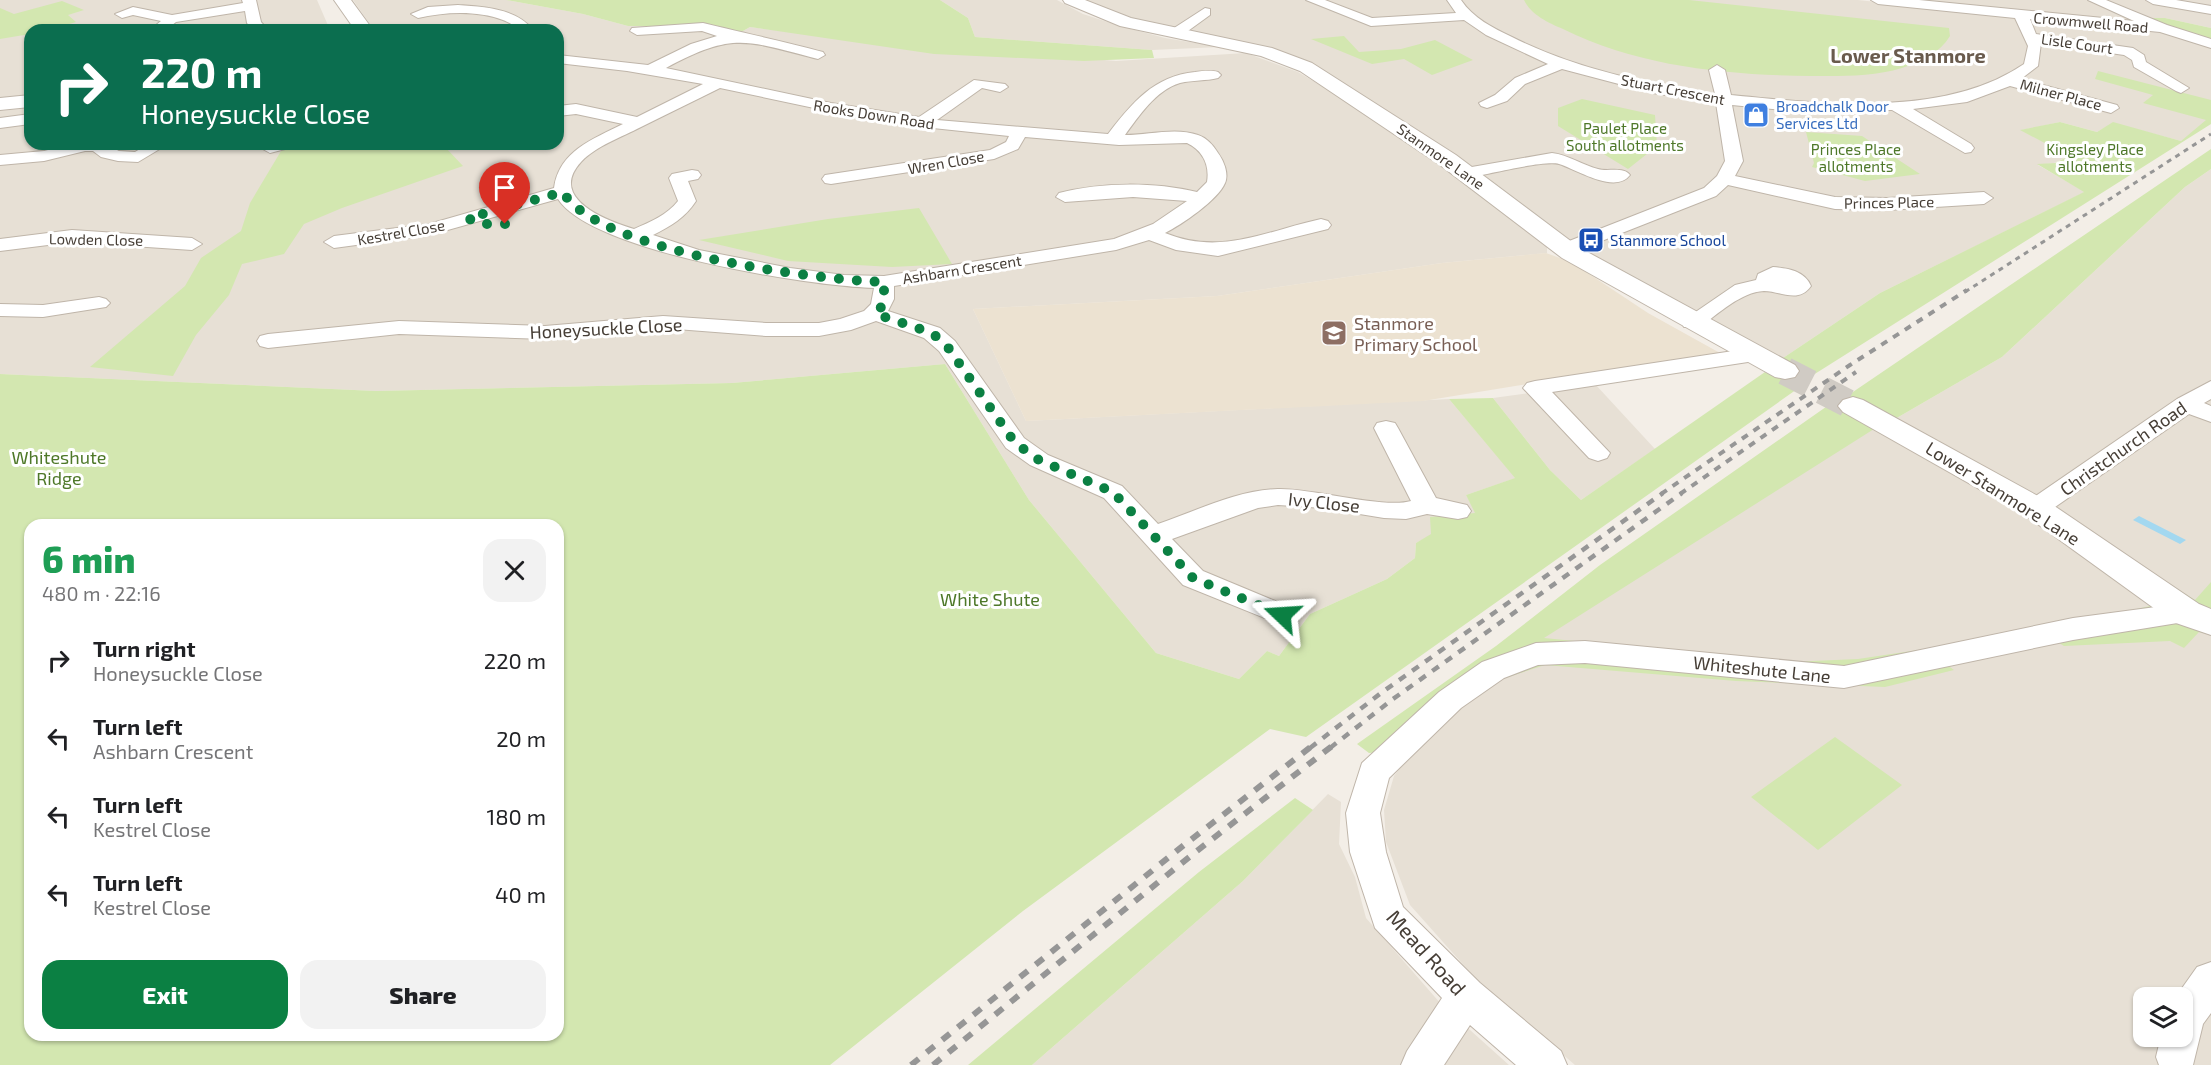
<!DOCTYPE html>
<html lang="en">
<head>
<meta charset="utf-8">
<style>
	body { margin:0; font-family:"Exo 2",sans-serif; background:#f2f2f2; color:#202124; height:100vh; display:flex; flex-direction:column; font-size:22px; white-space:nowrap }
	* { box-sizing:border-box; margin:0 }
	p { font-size:20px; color:#757577 }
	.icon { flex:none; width:33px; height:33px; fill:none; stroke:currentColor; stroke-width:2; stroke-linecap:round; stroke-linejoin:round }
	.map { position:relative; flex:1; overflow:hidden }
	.side { position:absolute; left:24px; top:519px; width:540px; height:522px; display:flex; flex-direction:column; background:#fff; border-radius:18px; box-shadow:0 2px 4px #0004 }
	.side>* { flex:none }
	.top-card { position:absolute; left:24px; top:24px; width:540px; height:126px; border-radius:18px; box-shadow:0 2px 4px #0004; background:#0b6e4f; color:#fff; overflow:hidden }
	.tools { position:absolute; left:2133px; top:987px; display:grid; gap:12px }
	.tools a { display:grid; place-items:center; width:60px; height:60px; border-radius:12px; background:#fff; box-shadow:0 2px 4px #0004; font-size:30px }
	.pin { position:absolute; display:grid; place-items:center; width:51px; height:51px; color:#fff; margin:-62px -26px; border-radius:50% 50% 50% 0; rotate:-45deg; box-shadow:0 0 6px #0007 }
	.pin .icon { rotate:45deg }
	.me { position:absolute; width:66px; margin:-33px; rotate:290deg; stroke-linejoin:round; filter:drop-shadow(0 0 4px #0008) }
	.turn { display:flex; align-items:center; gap:21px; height:126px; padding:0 18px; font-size:27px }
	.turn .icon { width:78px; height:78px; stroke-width:2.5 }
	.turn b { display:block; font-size:42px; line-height:51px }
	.round { display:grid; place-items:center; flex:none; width:63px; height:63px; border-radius:18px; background:#f2f2f2 }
	.overview { display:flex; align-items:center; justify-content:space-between; height:102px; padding:0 18px }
	h1 { font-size:36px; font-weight:800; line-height:45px; color:#1e9e55 }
	.primary-button { display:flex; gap:12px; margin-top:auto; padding:12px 18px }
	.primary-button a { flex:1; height:69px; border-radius:18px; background:#0b8043; color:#fff; font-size:24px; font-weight:800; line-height:69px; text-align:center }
	.primary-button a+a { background:#f2f2f2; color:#202124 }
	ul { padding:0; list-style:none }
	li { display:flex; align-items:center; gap:18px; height:78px; padding:0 18px }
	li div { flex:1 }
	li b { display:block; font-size:22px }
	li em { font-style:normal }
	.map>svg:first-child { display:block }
	.residential { fill:#e7e0d5; fill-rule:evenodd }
	.education { fill:#ece2d1 }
	.green { fill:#d3e7b0; fill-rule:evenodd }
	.water { fill:#a3d8f0 }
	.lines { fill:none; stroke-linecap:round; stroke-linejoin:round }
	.tertiary-tunnel { stroke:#d0cbc4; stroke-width:28; stroke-dasharray:28 14; stroke-linecap:butt }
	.minor-casing { stroke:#bfb5a9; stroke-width:2 }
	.tertiary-casing { stroke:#bfb5a9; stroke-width:2 }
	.minor { fill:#fff; fill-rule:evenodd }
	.tertiary { fill:#fff; fill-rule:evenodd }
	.rail-far3 { stroke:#969696; stroke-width:3; stroke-dasharray:5 5; stroke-linecap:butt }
	.rail-far2 { stroke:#969696; stroke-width:4; stroke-dasharray:7 7; stroke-linecap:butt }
	.rail-far1 { stroke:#969696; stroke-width:4.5; stroke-dasharray:8 8; stroke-linecap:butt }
	.rail { stroke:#969696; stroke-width:6; stroke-dasharray:10 10; stroke-linecap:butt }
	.route { stroke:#0b8043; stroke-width:10; stroke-dasharray:0 18 }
	.labels { text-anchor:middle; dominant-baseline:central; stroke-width:6; stroke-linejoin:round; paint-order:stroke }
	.far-street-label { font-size:15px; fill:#463e36; stroke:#fff }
	.far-shop-label { font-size:15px; fill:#366cbe; stroke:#fff; text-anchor:start }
	.far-park-label { font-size:15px; fill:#4e7829; stroke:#fff }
	.far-transit-label { font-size:15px; fill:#164399; stroke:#fff; text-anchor:start }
	.education-label { font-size:18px; fill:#785e54; stroke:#fff; text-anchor:start }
	.street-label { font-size:18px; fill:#463e36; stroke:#fff }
	.park-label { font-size:18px; fill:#4e7829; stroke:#fff }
	.far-district-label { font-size:20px; font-weight:bold; fill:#695b4d; stroke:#fff }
	.near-street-label { font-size:21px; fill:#463e36; stroke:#fff }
</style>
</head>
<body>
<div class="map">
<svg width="2211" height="1065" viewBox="0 0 2211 1065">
	<rect width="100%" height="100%" fill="#f3eee7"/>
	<path class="residential" d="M0,0H317L330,30H30V95L0,99Z
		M353,0H506L583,14L628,26H668L736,35L750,27L842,38L1116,61L1246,53L1298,72L1406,136L1547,242V253L1442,263L1217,296L973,309L1026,421L1449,399L1516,478L1466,495L1476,513L1416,543L1415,558L1387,579L1310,614L1279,656L1267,651L1239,679L1156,653L1029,500L945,364L732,383L376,391L0,374V111L30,108V144H558V30H374Z
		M940,0H1057L1083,14L1120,26L1165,38L1220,47L1152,50L975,37L968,18Z
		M1086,0H1858L2163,33L2211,47V121L2181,141L2113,123L2097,132L2060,122L2022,130L2069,156L2054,163L2038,165L2085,192L1880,293L1783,358L1655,292L1569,240L1444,147L1316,67L1137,20Z
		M1896,0H2211V28L2165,18L2152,26Z
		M2211,169V615L1895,419L2002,357L2185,187Z
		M1595,384L1655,449L1581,500L1550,470L1493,398Z
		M1837,409L2030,516L2211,628V1065H1575L1476,979L1410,905L1386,842L1384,810L1394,776L1414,749L1527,628ZM2144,998H2182V1036H2144Z
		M1328,794L1341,802L1339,844L1355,877L1366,918L1441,1004L1509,1065H1032L1243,881Z"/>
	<path class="education" d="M1546,253L1571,262L1648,313L1720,353L1423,401L1026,421L973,309L1217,296L1442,263Z"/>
	<path class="green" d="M506,0H940L968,18L975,37L1152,50L1154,58L1084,61L934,54L750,27L736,35L668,26H628L583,14Z
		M1524,0H1689L1949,28L1950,36C1940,53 1921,62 1902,68C1873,77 1841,76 1811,76C1727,75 1640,67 1563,29C1549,23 1531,15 1524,0Z
		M62,1L84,10L68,15L76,22L49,30H30V34L0,39V8L14,14Z
		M2144,18H2165L2211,28V41Z
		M1344,36L1359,52L1401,49L1435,40L1473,60L1432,75L1404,59L1372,64L1311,39Z
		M2098,71L2211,100V124L1810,377L1783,358L1880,293L2084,192L2037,164L2055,163L2069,156L2020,130L2060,122L2097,132L2113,122L2181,141L2206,120L2143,103L2153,95L2095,79Z
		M1582,99L1655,115L1657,146L1628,169L1558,126V108Z
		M1806,132L1862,136L1920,174L1865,181L1812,167L1814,163Z
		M305,144H447L446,148L463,166L342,208L304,224L284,254L242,264L229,295L196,335L173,376L90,367L185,286L201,258L241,231L250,203L284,146Z
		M2211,149V169L2185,187L2002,357L1895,419L1847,396Z
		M919,208L952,264L892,267L788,261L699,240L828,219Z
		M945,364L1029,500L1156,653L1239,679L1267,651L1279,656L1310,614L1387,579L1415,558L1416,543L1431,534L1430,517L1475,513L1466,495L1515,478L1449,399L1493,398L1550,470L1581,500L1765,372L1800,387L1306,737L1270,729L1023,911L830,1065H0V374L376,391L732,383ZM30,525H558V1035H30Z
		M1833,402L1874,429L1544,638L1789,662L1858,659L1925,649L1954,670L1885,687L1736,681L1545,665L1502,679L1460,708L1414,749L1369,753L1357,744L1496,646L1600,565Z
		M2136,563L2195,600L2211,582V635L2199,632L2184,648L2170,641L2064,646L2039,631L2150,606L2108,571Z
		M1835,737L1902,785L1818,850L1751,797Z
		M1295,798L1313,810L1243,881L1032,1065H968L1199,872Z"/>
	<path class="water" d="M2139,516L2186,540L2180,544L2133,520Z"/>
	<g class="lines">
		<path class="tertiary-tunnel" d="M1785,371L1853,406"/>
		<g class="minor-casing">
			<path id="minor" d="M242,0H256L261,22L268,30H253L247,23L245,11L176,22L166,30H150L161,21L133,15L122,18L115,14L133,7L172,15L243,3Z
				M1306,0H1325L1372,18L1456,13L1447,0H1461C1473,18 1493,28 1512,37C1576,69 1644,83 1715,94L1709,70L1717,65L1725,70L1731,95C1822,104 1945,118 2024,64L2028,46L2015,18L1878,4L1871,0H1919L2134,21L2088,0H2106L2167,25L2211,39V48L2160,32L2030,19L2036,34L2133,48L2144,55L2146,62L2189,88L2181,93L2176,91L2134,67L2132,60L2124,55L2041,43L2038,66L2021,79L2117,105L2119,108L2111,113L2010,86L1967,102L1913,109L1971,144L1974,148L1971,152L1965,153L1892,110H1783L1732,105L1743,161L1735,176L1835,197L1887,198L1984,192L1993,198L1984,204L1887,210L1835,209L1728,185L1716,196L1566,255L1556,249L1559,245L1704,188L1717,176L1725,161L1716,103L1653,93L1562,69L1525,84L1507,101L1487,108L1481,106L1479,103L1495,95L1515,78L1548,64L1486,35L1464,20L1371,26Z
				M2146,0H2176L2211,6V14L2153,4Z
				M458,5C484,7 516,8 533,30C515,30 518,26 503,20C477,10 444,12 418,18L411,14L428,7Z
				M1205,8L1210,9V15L1181,36H1171V30Z
				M703,23C743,33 783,41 823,52L825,55L818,59C746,41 735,31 666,68L831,103L919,117L974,80L1005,84L1008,87L1000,92L982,88L937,120L1108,134C1132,103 1154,76 1195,72C1203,71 1211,70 1218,72L1221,75L1218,78C1206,81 1193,80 1180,83C1156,90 1139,116 1125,135C1148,135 1176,127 1198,135C1207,138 1213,145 1218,153C1224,161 1229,174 1225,183C1218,200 1181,225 1165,233C1221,256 1266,231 1321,219L1328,221L1331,225L1328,229L1218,256L1176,250L1149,240L1116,250L894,286V299L888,311L940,328L955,341L1024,438L1048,455L1122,486L1158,524C1196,511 1237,490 1278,489C1313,488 1383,509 1411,501L1374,428L1377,423L1386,421L1395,423L1398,428L1436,498L1467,505L1471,511L1467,517L1458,519L1427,514L1406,519L1384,518L1323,508L1278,505L1258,508L1172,539L1203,571L1292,608L1297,615L1292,622L1282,625L1183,585L1104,498L1030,465L1006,448L939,351L924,338L876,321L851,330L819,336H766L663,328L545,339L399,334L268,348L260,346L257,341L260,336L268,334L399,321L545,326L663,316L766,323H819L840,319L864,311L871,304L874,288C809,286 592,252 558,199L430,235L334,248L324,242L334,236L429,224L554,188C559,151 593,139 623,124L576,114L558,116V106L576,104L637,117L703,84L627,71L558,63V55L648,65L691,44L717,36L702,31L637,35L630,31L632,28ZM720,88L885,123L1009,136L1006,142L990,150L825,175L822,179L825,183L831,184L994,159L1018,149L1025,137L1119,145L1187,143C1202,150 1210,164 1207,182L1197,192C1154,182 1102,182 1059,193L1056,197L1065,202L1133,197L1187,201L1153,224L1114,239L884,276L844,275L790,268L699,250L653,235C671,226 685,218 696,201L688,181L698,179L701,175L698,171L692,170L672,174L669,178L678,201C667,215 650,222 634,229C608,221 547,199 581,162C596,146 622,137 641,127C667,114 694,101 720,88Z
				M30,114V124L0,128V118Z
				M72,144H105L119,151L135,152L148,144H168L138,162L118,161L101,157L93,151H85L44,161L0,165V155L44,151Z
				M265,144H291L289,148L270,153L261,148Z
				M1552,153C1569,155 1582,165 1598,169C1608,172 1623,166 1630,175C1615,195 1576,169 1559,164C1543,160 1486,175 1466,178L1457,173L1466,168Z
				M72,230L192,238L202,244L192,250L72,242L0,251V239Z
				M1773,267C1788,268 1805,271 1811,286C1799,304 1780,291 1764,291C1741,292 1718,314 1700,327H1684L1681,322L1735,285L1756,280L1758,274Z
				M99,297L106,299L110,303L106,307L43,317L0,316V304L43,305Z
				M1753,348L1761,350L1764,355L1761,360L1552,392L1610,453L1607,458L1598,461L1589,458L1523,388L1527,383L1535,381Z
				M2211,381V399L2204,403L2211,406V422L2189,414L2045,514L2036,516L2027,514L2023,508L2027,502L2177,399Z
				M2186,603L2196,606L2201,613L2196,620L2073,640L1844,688L1585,663L1538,665L1504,678L1461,708L1389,778L1380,813L1386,852L1403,907L1480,983L1561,1051L1567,1065H1516L1470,1025L1444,1065H1401L1407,1051L1442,998L1375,928L1350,852L1346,813L1362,763L1439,692L1482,662L1536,643L1585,641L1844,666L2073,618Z
				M2211,962V1013L2203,1024L2193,1065H2159L2156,1057L2161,1036H2182V998H2175L2197,967Z"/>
		</g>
		<g class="tertiary-casing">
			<path id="tertiary" d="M334,0H351L373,30H355Z
				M1063,0H1085L1131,18L1272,48L1312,63L1456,155L1580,248L1795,365L1799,371L1795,377L1785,379L1775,377L1562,258L1440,165L1300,71L1261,56L1120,26L1065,3Z
				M30,95V107L0,110V98Z
				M1853,397L1863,400L2047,501L2199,604L2211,609V635L2173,622L2025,515L1843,412L1838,406L1843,400Z"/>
		</g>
		<use href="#minor" class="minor"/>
		<use href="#tertiary" class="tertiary"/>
		<path class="rail-far3" d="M1965,292L2211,134"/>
		<path class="rail-far2" d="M1661,494L1850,365L1967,290
			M1680,494L1856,372"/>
		<path class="rail-far1" d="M1310,748L1381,693L1663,493
			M1330,748L1393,699L1682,493"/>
		<path class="rail" d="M911,1065L1184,845L1312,746
			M933,1065L1193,854L1332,746"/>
	</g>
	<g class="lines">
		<path class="route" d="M505,224H478L468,218L563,192C598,252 816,280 884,282V303L876,314L932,333L947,346L1015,443L1039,460L1113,492L1193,578L1282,615"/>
	</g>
	<defs>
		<g id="shop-square" transform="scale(1.35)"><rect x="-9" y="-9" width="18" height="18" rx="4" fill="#3f7fe0" stroke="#fff"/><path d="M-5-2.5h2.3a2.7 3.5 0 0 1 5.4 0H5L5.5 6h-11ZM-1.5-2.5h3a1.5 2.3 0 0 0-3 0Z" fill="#fff"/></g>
		<g id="bus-square" transform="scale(1.35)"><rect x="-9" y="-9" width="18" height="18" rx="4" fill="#1a4fb4" stroke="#fff"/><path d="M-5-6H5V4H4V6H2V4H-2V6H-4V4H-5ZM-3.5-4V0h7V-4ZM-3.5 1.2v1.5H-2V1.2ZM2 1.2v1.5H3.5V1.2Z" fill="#fff"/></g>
		<g id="school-square" transform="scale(1.35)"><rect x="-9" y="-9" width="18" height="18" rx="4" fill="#8d6e63" stroke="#fff"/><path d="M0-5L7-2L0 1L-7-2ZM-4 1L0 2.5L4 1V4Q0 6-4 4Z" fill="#fff"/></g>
	</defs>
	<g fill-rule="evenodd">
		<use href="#shop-square" x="1756" y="115"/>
		<use href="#bus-square" x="1591" y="240"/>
		<use href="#school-square" x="1334" y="333"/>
	</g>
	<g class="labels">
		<g class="far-street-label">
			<text transform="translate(2091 22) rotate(5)">Crowmwell Road</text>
			<text transform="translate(2077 43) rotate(8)">Lisle Court</text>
			<text transform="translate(1673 89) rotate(11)">Stuart Crescent</text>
			<text transform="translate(2061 94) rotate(15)">Milner Place</text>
			<text transform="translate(874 114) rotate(9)">Rooks Down Road</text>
			<text transform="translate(1441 156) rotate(35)">Stanmore Lane</text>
			<text transform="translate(946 162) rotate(-10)">Wren Close</text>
			<text transform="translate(1889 202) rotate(-1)">Princes Place</text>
			<text transform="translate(401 232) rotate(-10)">Kestrel Close</text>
			<text transform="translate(96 239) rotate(1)">Lowden Close</text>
			<text transform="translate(962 269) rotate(-9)">Ashbarn Crescent</text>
		</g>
		<g class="far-shop-label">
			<text x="1776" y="106">Broadchalk Door<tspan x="1776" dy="17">Services Ltd</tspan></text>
		</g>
		<g class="far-park-label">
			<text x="1625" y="128">Paulet Place<tspan x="1625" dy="17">South allotments</tspan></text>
			<text x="1856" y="149">Princes Place<tspan x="1856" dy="17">allotments</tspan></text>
			<text x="2095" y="149">Kingsley Place<tspan x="2095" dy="17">allotments</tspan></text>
		</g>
		<g class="far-transit-label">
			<text x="1610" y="240">Stanmore School</text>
		</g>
		<g class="education-label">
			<text x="1354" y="323">Stanmore<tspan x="1354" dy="21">Primary School</tspan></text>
		</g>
		<g class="street-label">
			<text transform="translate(606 328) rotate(-3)">Honeysuckle Close</text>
			<text transform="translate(2123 448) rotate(-35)">Christchurch Road</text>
			<text transform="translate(2003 493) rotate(32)">Lower Stanmore Lane</text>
			<text transform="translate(1324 502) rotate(6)">Ivy Close</text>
			<text transform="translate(1762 669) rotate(6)">Whiteshute Lane</text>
		</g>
		<g class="park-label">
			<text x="59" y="457">Whiteshute<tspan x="59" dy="21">Ridge</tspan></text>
			<text x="990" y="599">White Shute</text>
		</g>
		<g class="far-district-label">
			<text x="1908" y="55">Lower Stanmore</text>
		</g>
		<g class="near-street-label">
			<text transform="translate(1427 952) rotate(48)">Mead Road</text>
		</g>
	</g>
</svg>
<div class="tools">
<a><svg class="icon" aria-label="layers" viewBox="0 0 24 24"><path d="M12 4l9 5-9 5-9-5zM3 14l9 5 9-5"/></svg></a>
</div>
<div class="pin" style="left:505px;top:224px;background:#d93025"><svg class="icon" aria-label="arrive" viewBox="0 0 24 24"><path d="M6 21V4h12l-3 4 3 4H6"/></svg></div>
<svg class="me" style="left:1282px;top:615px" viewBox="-20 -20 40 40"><path d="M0-17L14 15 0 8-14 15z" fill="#0b8043" stroke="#fff" stroke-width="4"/></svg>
<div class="top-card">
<div class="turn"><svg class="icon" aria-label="right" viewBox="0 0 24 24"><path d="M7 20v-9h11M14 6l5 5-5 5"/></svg><div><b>220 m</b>Honeysuckle Close</div></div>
</div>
<section class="side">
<div class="overview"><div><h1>6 min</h1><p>480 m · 22:16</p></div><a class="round"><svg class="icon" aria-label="close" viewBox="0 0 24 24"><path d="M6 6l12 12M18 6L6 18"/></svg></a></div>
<ul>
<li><svg class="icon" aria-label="right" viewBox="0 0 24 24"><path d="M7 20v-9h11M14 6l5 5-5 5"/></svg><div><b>Turn right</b><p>Honeysuckle Close</p></div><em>220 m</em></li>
<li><svg class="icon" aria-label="left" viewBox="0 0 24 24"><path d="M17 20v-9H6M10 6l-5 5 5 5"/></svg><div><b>Turn left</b><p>Ashbarn Crescent</p></div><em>20 m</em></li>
<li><svg class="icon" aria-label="left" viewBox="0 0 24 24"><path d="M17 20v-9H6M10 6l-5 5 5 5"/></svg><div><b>Turn left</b><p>Kestrel Close</p></div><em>180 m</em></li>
<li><svg class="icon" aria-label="left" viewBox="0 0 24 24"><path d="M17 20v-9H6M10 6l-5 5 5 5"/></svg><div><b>Turn left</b><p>Kestrel Close</p></div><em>40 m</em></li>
</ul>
<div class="primary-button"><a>Exit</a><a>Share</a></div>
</section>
</div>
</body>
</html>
